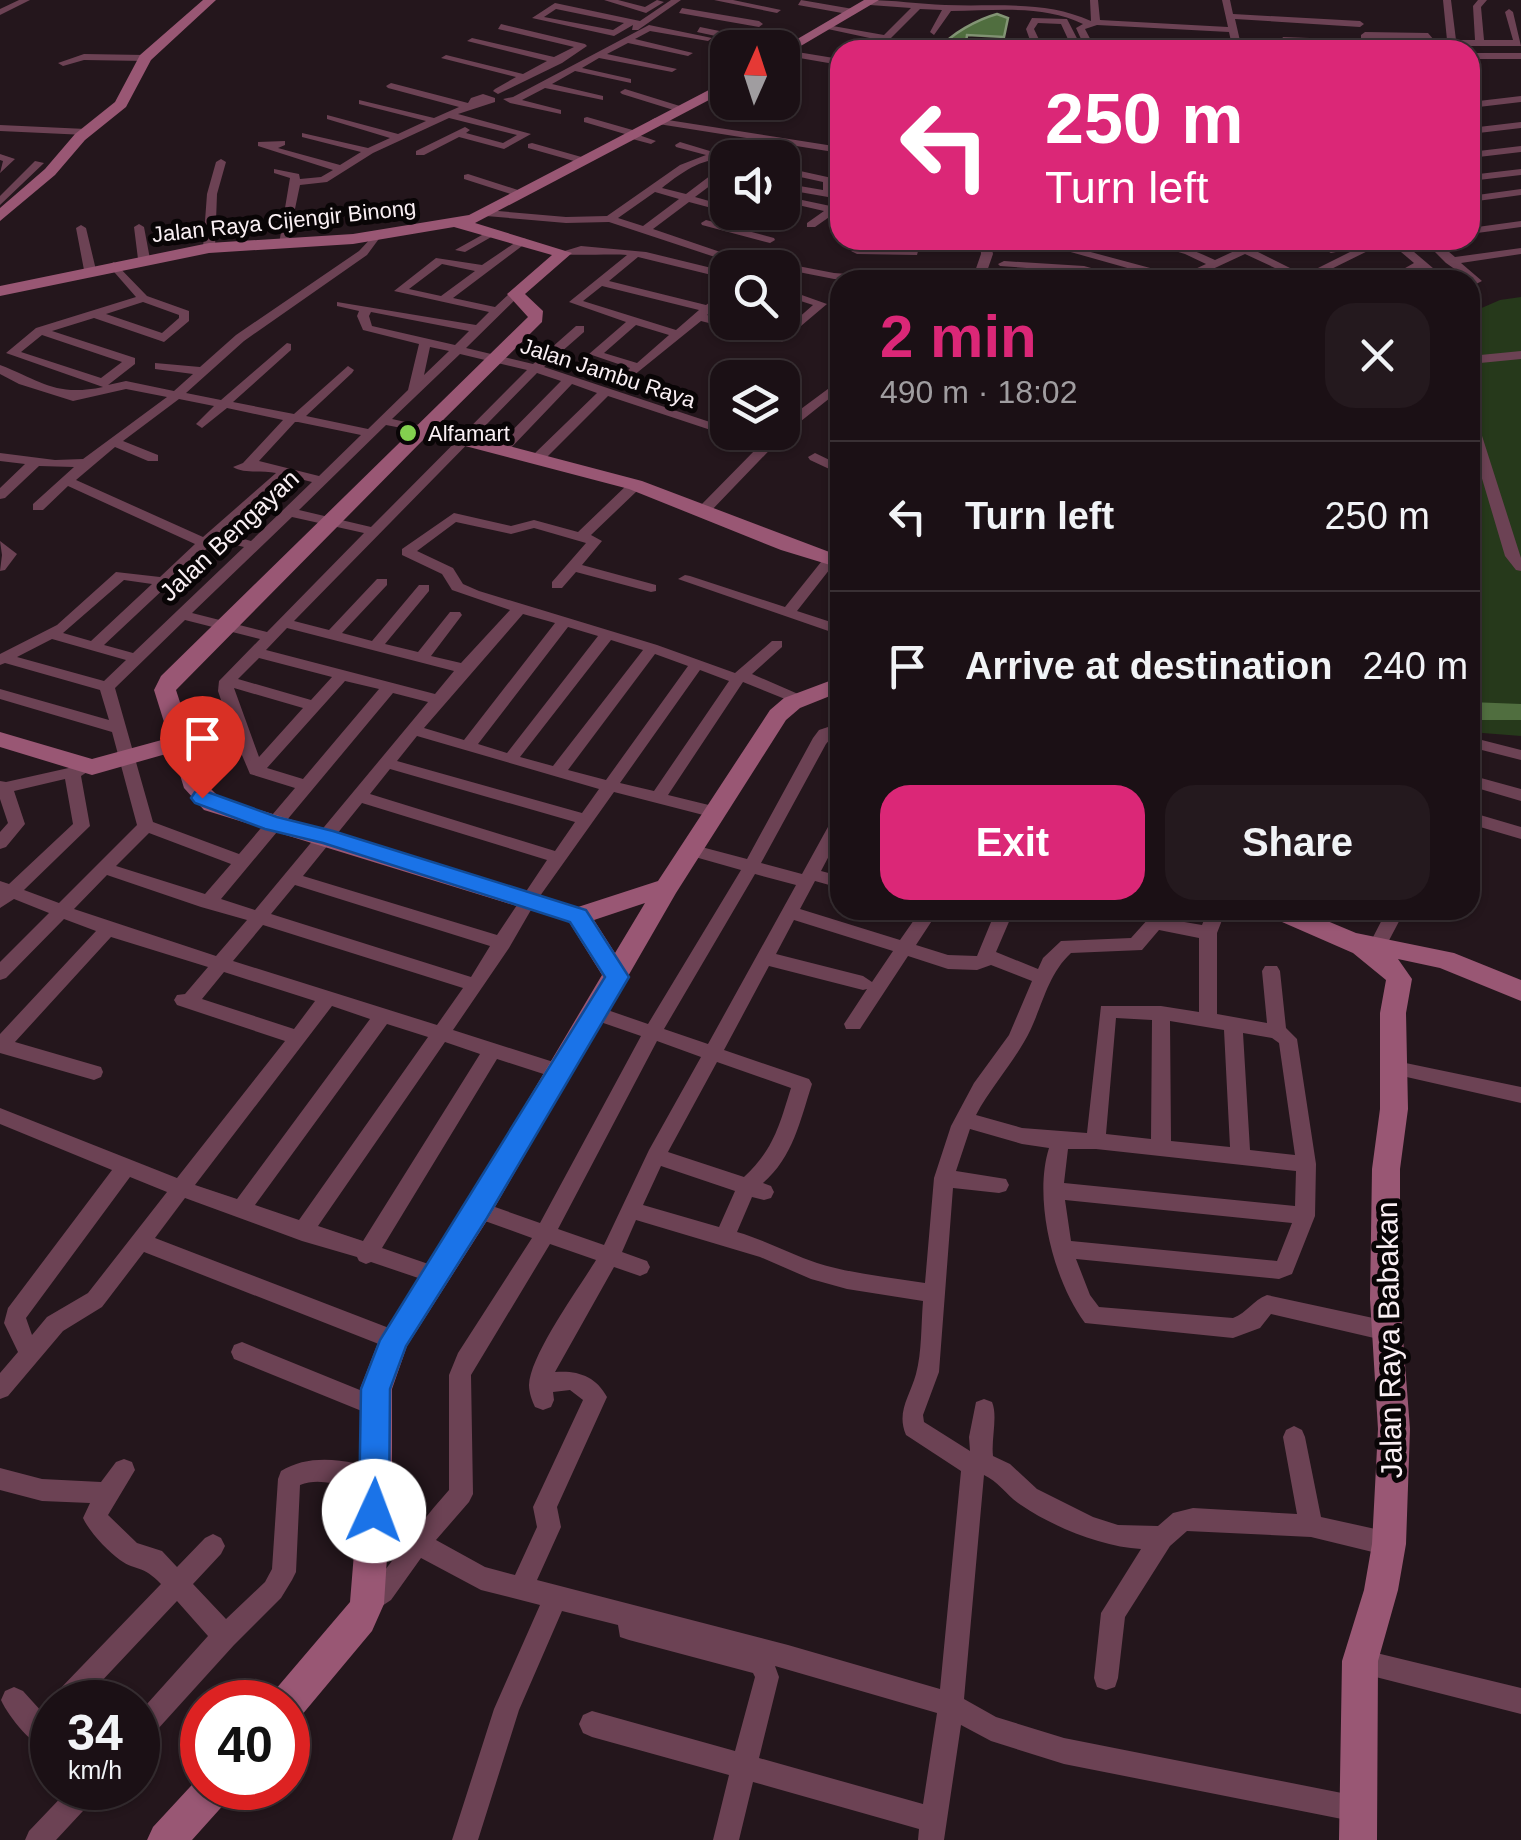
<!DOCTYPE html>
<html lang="en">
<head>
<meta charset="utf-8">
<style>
	body { margin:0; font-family:Arial,sans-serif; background:#24191e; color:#f1f3f6; height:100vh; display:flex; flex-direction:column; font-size:38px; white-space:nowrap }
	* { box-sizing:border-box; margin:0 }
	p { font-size:32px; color:#a09da0 }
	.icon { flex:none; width:55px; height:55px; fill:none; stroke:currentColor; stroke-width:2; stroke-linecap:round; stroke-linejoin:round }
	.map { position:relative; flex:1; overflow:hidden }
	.side { position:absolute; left:830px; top:270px; width:650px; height:650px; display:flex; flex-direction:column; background:#1b1015; border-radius:30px; box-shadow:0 2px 8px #0004,0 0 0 2px #393034 }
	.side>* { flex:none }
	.hud { position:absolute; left:830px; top:40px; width:650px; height:210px; border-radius:30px; box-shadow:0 2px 8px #0004,0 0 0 2px #393034; background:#db2777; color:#fff; overflow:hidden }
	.needle { width:65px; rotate:3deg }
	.tools { position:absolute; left:710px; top:30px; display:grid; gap:20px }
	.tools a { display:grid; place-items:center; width:90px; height:90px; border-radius:20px; background:#1b1015; box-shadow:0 2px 8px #0004,0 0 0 2px #393034; font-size:50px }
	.speed { position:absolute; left:30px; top:1680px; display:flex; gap:20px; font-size:50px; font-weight:700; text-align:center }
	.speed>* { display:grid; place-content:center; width:130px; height:130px; border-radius:50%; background:#1b1015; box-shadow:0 2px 8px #0004,0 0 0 2px #393034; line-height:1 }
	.speed small { font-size:25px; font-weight:400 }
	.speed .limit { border:15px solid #d22; background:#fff; color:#111 }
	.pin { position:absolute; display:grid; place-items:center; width:85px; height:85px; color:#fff; margin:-102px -42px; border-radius:50% 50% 50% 0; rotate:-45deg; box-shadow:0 0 10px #0007 }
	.pin .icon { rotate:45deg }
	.me { position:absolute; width:110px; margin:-55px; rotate:2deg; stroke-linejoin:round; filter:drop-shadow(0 0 8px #0008) }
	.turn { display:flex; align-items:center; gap:35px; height:210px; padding:0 50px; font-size:45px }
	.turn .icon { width:130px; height:130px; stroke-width:2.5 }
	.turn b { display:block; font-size:70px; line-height:85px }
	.round { display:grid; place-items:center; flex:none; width:105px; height:105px; border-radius:30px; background:#24191e }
	.head { display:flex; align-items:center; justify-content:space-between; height:170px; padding:0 50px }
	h1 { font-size:60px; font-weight:700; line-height:75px; color:#db2777 }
	.primary-button { display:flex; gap:20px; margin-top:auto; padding:20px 50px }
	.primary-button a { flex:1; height:115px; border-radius:30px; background:#db2777; color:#fff; font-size:40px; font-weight:700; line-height:115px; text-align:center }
	.primary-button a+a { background:#24191e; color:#f1f3f6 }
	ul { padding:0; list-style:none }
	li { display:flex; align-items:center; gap:30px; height:150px; padding:0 50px; border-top:2px solid #393034 }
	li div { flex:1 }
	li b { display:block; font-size:38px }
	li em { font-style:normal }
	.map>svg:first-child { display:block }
	.green { fill:#26391b }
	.water { fill:#506e3f; stroke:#839575; stroke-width:2.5 }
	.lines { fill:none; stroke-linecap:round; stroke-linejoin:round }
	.river { fill:#506e3f; fill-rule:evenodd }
	.street { fill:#6c4254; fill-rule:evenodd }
	.secondary { fill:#995774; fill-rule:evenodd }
	.route { fill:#1a73e8; stroke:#114b97; stroke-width:2.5 }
	.poi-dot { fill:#83d04f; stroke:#090506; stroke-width:4 }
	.labels { text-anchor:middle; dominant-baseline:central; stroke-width:10; stroke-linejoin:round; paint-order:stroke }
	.far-street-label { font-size:22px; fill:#faf0f4; stroke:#090506 }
	.far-poi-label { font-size:22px; fill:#faf0f4; stroke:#090506; text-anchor:start }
	.street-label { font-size:25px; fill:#faf0f4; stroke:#090506 }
	.near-street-label { font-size:30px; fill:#faf0f4; stroke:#090506 }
</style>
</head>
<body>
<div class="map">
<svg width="1521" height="1840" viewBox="0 0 1521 1840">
	<rect width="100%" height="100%" fill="#24161c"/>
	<path class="green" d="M1521,297V736L1470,732V313L1500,300Z"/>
	<path class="water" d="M997,14L1008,18L1004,37L967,35L965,50H939C949,34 979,19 997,14Z"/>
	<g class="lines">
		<path class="river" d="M1470,702L1521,704V720H1470Z"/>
		<path class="street" d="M19,0H30L0,15V9Z
			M604,0H618L645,7L657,0L664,2L646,13Z
			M671,0H681L638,30H632L633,25L614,36L532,18L555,3L640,21ZM556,9L624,23L613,30L544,17Z
			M714,0H733L781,10L777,13Z
			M801,0L853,9L857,12L853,15L798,5Z
			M868,0C893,0 919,4 945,5C995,7 1045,0 1091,21L1090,0H1098L1100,20L1228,27L1222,0H1230L1233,14L1360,21L1364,24L1360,27L1235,19L1241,45L1289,47L1294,50H1203L1232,46L1229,32L1097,25L1085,29L1096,50H1086L1076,28L1083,24C1042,4 995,11 951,11L934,35L930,32L942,10L920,9L879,50H869L879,40L823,28L827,25L884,35L911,8L870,5L866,2Z
			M1443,0H1451L1456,40H1475L1473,6L1478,0H1487L1481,7L1484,40H1513L1505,12L1509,9L1513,12L1521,46H1436L1438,50H1428L1424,39L1370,38L1371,50H1361V35L1365,32L1428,33L1434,40H1447Z
			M682,8L759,21L763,24L759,27L679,13Z
			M1032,18L1067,19L1083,50H1073L1061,24L1038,23L1034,29L1044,50L984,46L979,43L984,40L1031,43L1026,29Z
			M501,24L585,44L587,46L562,63L498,94L493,91L495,89L516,77L441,58L446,55L523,74L547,61L467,41L472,38L554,57L574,47L498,29Z
			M649,25L712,38L708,41L650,31L635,39L693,53L688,56L628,43L607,54L677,69L672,72L599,58L582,68L631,79V83L575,71L552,84L603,96V100L545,88L522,100L561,110V114L510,103L503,99L513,97Z
			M700,27L739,35L743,38L739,41L697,32Z
			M1283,37L1336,39L1341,42L1336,45L1280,42Z
			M754,40L785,46V50L840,59V65L782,55V48L751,45Z
			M1470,53H1521V59H1470Z
			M84,54L145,55L150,58L145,61L84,60L63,66L58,63Z
			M391,83L468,103L471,98L483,94L495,98V102L458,114L531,134L504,149L459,137L424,155H416V151L465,127L470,130L466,133L503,143L517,135L449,118L373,153L327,182L300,185L288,242L279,244L290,178L274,173V169L299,174L300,179L321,177L333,170L258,146V142L285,141V145L278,148L340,165L361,152L302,137V133L368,148L390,138L327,119V115L398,134L426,121L359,104V100L434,118L459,107L388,88L386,86Z
			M625,89L683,107L685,109L680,112L622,94L620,92Z
			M1521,96V102L1470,108V102Z
			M587,117L636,131V134L656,141L651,144L625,137V134L584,122V118Z
			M655,118L840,147V153L652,123L650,121Z
			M1521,122V128L1470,134V128Z
			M0,125L86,129L91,132L86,135L0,131Z
			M680,142L733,158H728V161C704,155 680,174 662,188L686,194L719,169H727V173L695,197L727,206L728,209L723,211L689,202L653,229L735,257V261H727L609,222L566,223L486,216L481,213L486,210L566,217L607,216L680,165L706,155L676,147L675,145ZM655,192L679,199L643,226L618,218Z
			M532,143L585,158L586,160L581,163L528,148V144Z
			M1521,146V152L1470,158V152Z
			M0,154L15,159L0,173L3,161L0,160Z
			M221,159L226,162L217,194L215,248L209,251L203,248L207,194L216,162Z
			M35,161L44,163L0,205V196Z
			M782,167L832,178L833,194L828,197L782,189V183L823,190V182L782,173Z
			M1521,169V175L1470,181V175Z
			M468,174L524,192L525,194L520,197L464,179V175Z
			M1521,189V195L1470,202V196Z
			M802,200L840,208V214L835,213L815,227H807V223L824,211L798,205L797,203Z
			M747,212H766L794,222L789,225Z
			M706,220L774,238L775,240L770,243L702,225L701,223Z
			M1521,221V227L1470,234V228Z
			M139,224L144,227L150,259L144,262L138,259L134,227Z
			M81,225L86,228L96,270L90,273L84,270L76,228Z
			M491,230L500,232L465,252L455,250Z
			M376,233L381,236L367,255L244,341L186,393L221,400L287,343L291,344V350L233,402L294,414L348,366L354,370L352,373L306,416L368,429L408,390L419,344L363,330L357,316L359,311L337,306V302L476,325L489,312L394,291L436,258L482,265L522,238L526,239V243L453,298L495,307L511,292L521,294L466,348L533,364L576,326H584V332L544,367L728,428V432H742L765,440L772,432H782V423L840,380V390L786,433L709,513H699V507L759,446L608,396L544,460H534V454L597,393L572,384L508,451H498V445L561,381L537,373L294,621L329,630L377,579H387V585L342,633L372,641L419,585H429V591L385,644L418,652L450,612H460L462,615L431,656L461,663L510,610L452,590L442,574L402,555V549L454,513L511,526L534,520L578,532L628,484L633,483L640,487L638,490L591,535L602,541L582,565L656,585V591L651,592L576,572L562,588H552V582L586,543L534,528L511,534L456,522L417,551L453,568L463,584L479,591L657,645L735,673L772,641H782V647L752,674L805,697L808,700L805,703H795L743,682L668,795L721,808L723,812L721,816L715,818L614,792L535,903L509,948L453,1030L566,1066L568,1071L566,1076L559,1079L497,1059L382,1248L440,1268L443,1274L440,1280L433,1283L371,1262L366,1264L359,1261L357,1257L302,1241L185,1198L155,1238L402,1333L405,1340L402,1347L394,1350L144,1252L102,1307L63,1331L8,1396L0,1399V1373L18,1352L4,1323L8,1308L112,1170L0,1124V1108L177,1178L285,1041L177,1005L174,1000L177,995L185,994L208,967L111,937L15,1042L101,1067L103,1072L101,1077L94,1080L0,1053V1034L96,931L64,919L6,978L0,980V962L49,913L14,899L0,908V881L9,884L73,824L65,779L14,791L25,824L6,847L0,849V832L8,823L0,799V781L6,782L82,765L90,770L81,776L90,826L24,890L59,903L137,825L112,732L0,699V689L109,720L100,690L5,663L0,665V654L57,625L116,572L160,577L195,544L68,486L43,510H33V504L74,467L39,466L5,498L0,499V488L25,464L0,461V453L55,460L83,459L167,397L126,389L73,401L19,384L0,374V365C42,381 55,397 103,387L6,353L36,328L136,297L108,265L114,262L147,296L189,311V321L164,342L94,318L52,331L135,358V364L108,385L126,381L174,391L193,374L155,369V363L200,367L236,335L359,251ZM442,264L475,271L441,296L409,289ZM143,302L179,315V318L162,333L106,314ZM371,312L469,331L455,345L372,326L369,316ZM42,335L122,362L101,378L21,352ZM430,347L449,351L424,375ZM460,354L527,370L371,527L299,510L386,425L428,433V427L392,419ZM179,399L214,406L196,424L202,428L227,408L283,420L243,463L233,467C243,474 263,470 276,473L203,537L76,480L115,447L148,461H158V455L123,441ZM295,422H298L361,435L319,476L259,461ZM288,476L312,482L251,541L223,533ZM292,517L364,533L267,632L192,613ZM216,540L244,547L133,653L104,645ZM124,580L152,584L91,641L63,633ZM523,614L555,623L464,740L424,728ZM185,620L260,639L219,681L218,691L229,724L173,739L171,743L173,747L179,748L233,734L250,774L295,788L239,854L153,822L115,688ZM568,627L598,636L507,753L478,744ZM287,628L454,671L435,694L266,650ZM52,639L126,660L104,681L17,657ZM611,640L643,650L553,766L520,757ZM655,654L688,666L606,780L568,770ZM259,658L332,677L311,700L238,679ZM700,670L729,681L654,791L620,783ZM345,681L379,689L303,779L267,768ZM234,688L303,708L259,757ZM393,693L428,702L255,910L221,899ZM417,736L599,789L582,813L397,761ZM390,769L575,822L555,851L370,794ZM362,803L547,860L497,935L303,876ZM149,833L231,864L205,894L116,866ZM107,875L201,907L247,920L216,956L74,909ZM295,885L490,946L471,977L271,914ZM263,925L463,988L437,1025L233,961ZM224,972L315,1001L294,1029L202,999ZM332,1006L370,1019L237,1199L195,1185ZM387,1024L428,1037L299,1220L255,1205ZM445,1042L480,1054L363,1241L318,1226ZM130,1177L167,1192L88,1293L47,1317L32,1335L26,1318Z
			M911,240H921L917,255L857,254L851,251L857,248L908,250Z
			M980,240H990L993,254L984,280H972L981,254Z
			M1028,240H1046L1180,276L1206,264L1185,254L1138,240C1165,240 1190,248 1215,260L1258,240H1272L1254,250L1300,273L1290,275L1245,254L1189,280H1170Z
			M1306,240H1320L1341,251L1331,253Z
			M1374,240H1400L1447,280H1434L1421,269L1399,280H1384L1414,263L1388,241L1309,280H1294Z
			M1423,240H1435L1455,257L1521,248V254L1461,263L1482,281L1476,284L1446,263Z
			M581,246L646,252L728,272V279L638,257L609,281L706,305L728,289V298L707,315L780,334L813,305L782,295V288L827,304L782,342L701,321L633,376L627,372L630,368L589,354L626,322L569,302L627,255C610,253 568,257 558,253ZM602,286L699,310L676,330L583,301ZM636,325L669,335L637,363L604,353Z
			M1004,261L1084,266L1134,280H1114L1084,272L1000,266L998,264Z
			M777,262L834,273L888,277L894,280L834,279L773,267V263Z
			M1521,351V359L1470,364V356Z
			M1470,413L1476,417L1521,558V571L1516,570L1505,556L1470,438Z
			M815,453L840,465V474L810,460L808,457Z
			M0,541L17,554L5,570L0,571L2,555Z
			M830,556L837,560L797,611L840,625V635L678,579L685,575L690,576L785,607L825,557Z
			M840,723V734L831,738L826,744L761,863L802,874L834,816L840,814V835L821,871L840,876V888L815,881L800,909L900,940L921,910H939L916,945L948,955L977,956L996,910H1014L996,952L1038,969L1043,958L1061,941L1131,938L1149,918L1155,917L1202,925L1208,910H1226L1217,933V1014L1267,1023L1262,971L1265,966H1277L1280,971L1286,1028L1297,1039L1316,1164L1315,1216L1292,1274L1279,1279L1076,1259L1090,1295L1099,1307L1233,1318C1247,1313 1253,1300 1267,1295L1387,1321L1395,1324L1398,1331L1395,1338L1387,1341L1271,1314L1260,1328L1233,1338L1085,1323C1053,1280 1033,1199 1049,1148L1022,1144L970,1129L956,1171L1006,1179L1009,1185L1006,1191L999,1193L953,1188L939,1372L923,1415L924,1422L970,1451L969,1437L976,1402L984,1399L992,1402C998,1416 991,1439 993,1456L1010,1464L1037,1489L1093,1517L1118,1525L1158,1526L1173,1513L1193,1508L1297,1514L1283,1437L1286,1430L1294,1426L1302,1430L1305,1437L1321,1517L1389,1532L1397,1536L1401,1544L1397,1552L1389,1556L1311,1537L1187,1531L1170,1546L1125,1617L1118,1678L1115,1687L1106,1690L1097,1687L1094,1678L1101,1613L1141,1549C1103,1547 1053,1527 1021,1505C1007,1496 999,1482 984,1475L964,1699L996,1717L1064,1738L1357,1796L1366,1800L1370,1809L1366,1818L1357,1822L1064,1764L991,1741L961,1725L944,1840H918L919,1829L753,1782L739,1840H713L729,1775L592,1737L583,1733L579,1724L583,1715L592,1711L735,1751L755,1677L753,1673L629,1640L620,1637L618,1625L562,1611L519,1710L478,1840H452L494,1709L540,1605L481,1590L421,1558L391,1600L367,1616L358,1613L355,1604C360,1591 373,1585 382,1574C404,1545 425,1517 449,1490V1375L458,1353L532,1238L471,1216L468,1210L471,1204L478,1201L540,1223L641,1036L586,1017L584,1012L586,1007L593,1005L648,1024L741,870L688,855L686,851L688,847L694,845L747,859L813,738L819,730ZM755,874L796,885L708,1044L664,1029ZM794,920L893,951L872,982L863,976L776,954ZM1159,930L1199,938V1012L1161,1006H1101L1087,1133L1022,1128L976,1115C990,1089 1009,1068 1024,1042C1042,1012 1045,977 1071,953L1142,950ZM908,956L948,969L977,970L991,965L1032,981L1009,1035L974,1083L951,1126L934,1178L925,1283C889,1277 852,1274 817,1263C790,1254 765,1240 737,1232L752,1197L764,1200L771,1198L774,1192L771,1186L763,1183C793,1157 800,1121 812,1084L809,1079L724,1050L769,966L863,990L867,989L844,1024L846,1029H860ZM1116,1018L1152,1020L1151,1139L1106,1134ZM1170,1021L1224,1030L1230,1147L1171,1141ZM1243,1033L1272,1038L1279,1043L1295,1155L1250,1150ZM657,1041L701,1057L649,1150L604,1245L558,1229ZM717,1062L791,1088C779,1126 774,1149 744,1177L668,1152ZM1068,1149H1096L1296,1171L1295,1206L1064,1183ZM661,1166L735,1191L719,1227L643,1205ZM1065,1200L1292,1223L1277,1261L1071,1241ZM636,1220L760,1257L811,1279L847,1289L923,1301C921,1325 922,1352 916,1374C910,1396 896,1412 906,1435L961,1471L940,1689L788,1645L537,1580L561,1527L557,1507L607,1397C596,1376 577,1370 555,1372L614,1267L640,1276L647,1273L650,1267L647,1261L622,1252ZM550,1244L596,1260C579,1288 530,1355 529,1385C529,1392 532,1401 535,1407L543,1410L551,1407L554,1400L553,1392L570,1390L583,1400L533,1507L537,1527L515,1575L485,1567L436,1540L469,1502L473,1494L471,1375ZM775,1666L937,1713L923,1804L759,1758L779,1677Z
			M1470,737L1521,750V760L1470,747Z
			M1470,775L1521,789V801L1470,786Z
			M1470,812L1521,827V839L1470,824Z
			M1387,910H1405L1385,948L1379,950L1370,943Z
			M1396,1061L1521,1087V1103L1389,1073L1387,1068L1389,1063Z
			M242,1342L382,1399L385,1406L382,1413L374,1416L234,1359L231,1352L234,1345Z
			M124,1459L132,1462L135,1470L108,1515L137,1543L162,1551L177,1567L205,1538L213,1534L221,1538L225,1546L221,1554L193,1584L226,1619L265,1582L272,1569L278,1479L281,1471C311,1452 352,1460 384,1472L387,1480L384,1488C359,1498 329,1473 300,1485L296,1572L292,1580L281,1598L234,1645L147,1741L138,1745V1714L208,1636L177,1601L82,1702H53L56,1693L161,1584C142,1564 137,1572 120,1560C108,1551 90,1533 83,1518L90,1503L42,1501L0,1490V1468L42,1479L101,1482L116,1462Z
			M1360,1649L1521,1688V1714L1360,1673L1351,1670L1348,1661L1351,1652Z
			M14,1687L23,1691L52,1723V1754C34,1747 9,1718 1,1700L5,1691Z
			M70,1788H100L96,1797L56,1840H25L29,1831Z"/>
		<path class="secondary" d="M203,0H216L151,60L126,107L85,140L55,175L0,221V208L45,169L75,134L115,102L140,55Z
			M864,0H879L782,57V48Z
			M728,80V90L475,223L572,253L525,294L543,311L542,322L436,427L642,481L840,556V568L781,550L629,489L427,436L176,690L207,785L220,798L578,907L658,881L770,710L784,698L840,677V692L800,708L786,720L676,893L488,1219L407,1346L392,1389V1480L384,1604L372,1631L301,1716L288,1721V1702H270L275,1690L350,1602L360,1480V1389L379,1340L468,1201L602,975L569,922L204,810L184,788L173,752L92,775L0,747V732L92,759L169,738L154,690L161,676L528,317L507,294L552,255L454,227L353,244L209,253L0,296V286L209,243L353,234L469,215ZM645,903L615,953L594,920Z
			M1265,910H1301L1356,933L1454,953L1521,980V1001L1440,968L1398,959L1412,979L1406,1013L1408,1109L1400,1169V1299L1410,1429L1406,1544L1398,1590L1378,1661L1377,1840H1339L1342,1661L1364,1590L1372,1544L1378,1429L1370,1299L1372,1169L1380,1109V1013L1386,980L1353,953L1268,916Z
			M202,1774V1788H232L227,1801L192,1840H147L153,1827Z"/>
	</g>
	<path class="route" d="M202,790L277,817L333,831L586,910L629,977L487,1218L406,1346L390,1389L389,1511L385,1522L374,1526L363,1522L359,1511L361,1389L380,1340L605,977L570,922L323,843L265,829L195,803L191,798L195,792Z"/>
	<circle class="poi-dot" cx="408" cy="433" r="10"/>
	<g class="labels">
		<g class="far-street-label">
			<text transform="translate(284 221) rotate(-6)">Jalan Raya Cijengir Binong</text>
			<text transform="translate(608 373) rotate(18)">Jalan Jambu Raya</text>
		</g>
		<g class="far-poi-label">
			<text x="428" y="433">Alfamart</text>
		</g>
		<g class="street-label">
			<text transform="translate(229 535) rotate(-43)">Jalan Bengayan</text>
		</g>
		<g class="near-street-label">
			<text transform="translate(1389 1340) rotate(-91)">Jalan Raya Babakan</text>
		</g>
	</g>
</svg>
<div class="tools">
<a><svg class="needle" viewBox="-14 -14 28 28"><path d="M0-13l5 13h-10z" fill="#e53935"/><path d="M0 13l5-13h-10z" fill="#a09da0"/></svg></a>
<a><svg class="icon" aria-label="sound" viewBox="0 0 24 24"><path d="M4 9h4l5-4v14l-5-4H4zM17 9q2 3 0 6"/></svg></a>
<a><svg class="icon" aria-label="search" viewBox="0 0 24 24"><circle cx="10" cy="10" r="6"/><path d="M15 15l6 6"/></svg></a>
<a><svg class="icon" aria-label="layers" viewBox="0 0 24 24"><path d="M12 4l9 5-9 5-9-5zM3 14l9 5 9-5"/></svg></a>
</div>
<div class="speed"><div>34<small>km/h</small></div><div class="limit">40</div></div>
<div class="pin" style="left:202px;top:798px;background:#d93025"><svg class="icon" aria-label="arrive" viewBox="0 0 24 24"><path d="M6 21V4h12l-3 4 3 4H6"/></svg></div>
<svg class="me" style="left:374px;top:1511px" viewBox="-20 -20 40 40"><circle r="19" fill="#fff"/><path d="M0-13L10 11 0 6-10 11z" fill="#1a73e8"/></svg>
<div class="hud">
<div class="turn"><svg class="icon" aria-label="left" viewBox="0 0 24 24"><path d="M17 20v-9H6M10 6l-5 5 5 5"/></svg><div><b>250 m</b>Turn left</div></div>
</div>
<section class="side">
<div class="head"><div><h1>2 min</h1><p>490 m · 18:02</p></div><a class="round"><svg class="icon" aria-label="close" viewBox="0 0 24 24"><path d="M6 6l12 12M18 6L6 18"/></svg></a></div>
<ul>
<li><svg class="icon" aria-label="left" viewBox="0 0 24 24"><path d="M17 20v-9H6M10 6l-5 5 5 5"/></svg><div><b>Turn left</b></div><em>250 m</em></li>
<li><svg class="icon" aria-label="arrive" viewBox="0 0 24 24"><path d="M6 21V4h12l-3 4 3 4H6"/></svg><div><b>Arrive at destination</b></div><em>240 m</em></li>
</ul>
<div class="primary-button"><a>Exit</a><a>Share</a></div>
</section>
</div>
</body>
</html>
